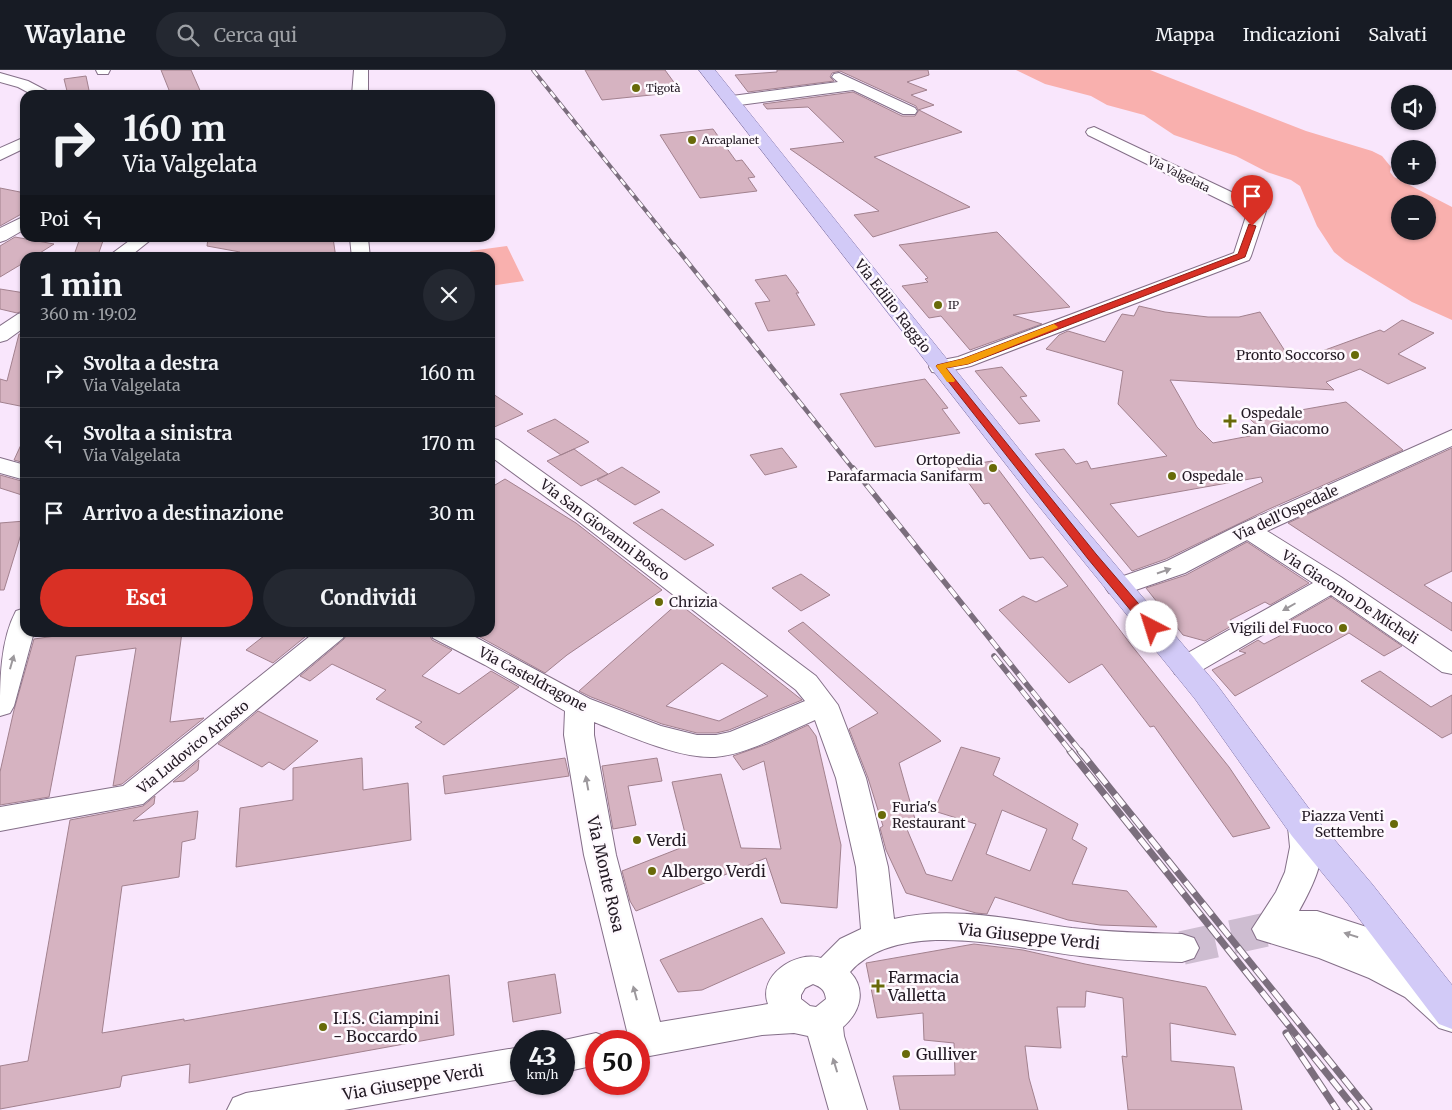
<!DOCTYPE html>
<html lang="it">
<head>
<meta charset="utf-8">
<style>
	body { margin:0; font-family:Merriweather,serif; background:#242831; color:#f1f3f6; height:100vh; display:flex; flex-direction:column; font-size:19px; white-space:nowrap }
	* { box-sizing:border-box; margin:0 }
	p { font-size:16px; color:#9ea1a6 }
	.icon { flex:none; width:28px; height:28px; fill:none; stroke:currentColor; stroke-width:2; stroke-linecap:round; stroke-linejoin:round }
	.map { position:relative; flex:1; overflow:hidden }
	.side { position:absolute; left:20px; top:182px; width:475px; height:385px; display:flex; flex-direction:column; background:#171b24; border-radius:15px; box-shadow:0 1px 4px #0004 }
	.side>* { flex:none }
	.top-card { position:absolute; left:20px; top:20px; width:475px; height:152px; border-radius:15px; box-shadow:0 1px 4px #0004; background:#171b24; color:#f1f3f6; overflow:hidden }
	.fabs { position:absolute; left:1391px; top:15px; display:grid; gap:10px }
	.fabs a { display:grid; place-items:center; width:45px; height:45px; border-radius:50%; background:#171b24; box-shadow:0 1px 4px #0004; font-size:25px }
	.speed { position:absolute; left:510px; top:960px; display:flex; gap:10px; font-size:25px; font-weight:700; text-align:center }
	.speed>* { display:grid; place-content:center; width:65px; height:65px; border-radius:50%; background:#171b24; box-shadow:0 1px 4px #0004; line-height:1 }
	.speed small { font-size:12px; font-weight:400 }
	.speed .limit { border:8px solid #d22; background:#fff; color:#111 }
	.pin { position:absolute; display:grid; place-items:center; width:42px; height:42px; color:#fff; margin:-51px -21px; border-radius:50% 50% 50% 0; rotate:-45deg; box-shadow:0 0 5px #0007 }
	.pin .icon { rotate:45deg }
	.me { position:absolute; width:55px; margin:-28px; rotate:320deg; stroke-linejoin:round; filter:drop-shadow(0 0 4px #0008) }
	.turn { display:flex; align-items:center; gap:18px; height:105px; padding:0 20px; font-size:22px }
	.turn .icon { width:65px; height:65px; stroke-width:2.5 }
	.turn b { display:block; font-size:35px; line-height:42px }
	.then { display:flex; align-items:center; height:48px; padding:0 20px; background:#0003; gap:10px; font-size:19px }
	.round { display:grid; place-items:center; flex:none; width:52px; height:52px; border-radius:26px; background:#242831 }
	.summary { display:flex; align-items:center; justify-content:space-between; height:85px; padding:0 20px }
	h1 { font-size:30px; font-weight:800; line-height:38px }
	.action { display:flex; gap:10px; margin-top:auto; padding:10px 20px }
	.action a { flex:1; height:58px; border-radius:30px; background:#d93025; color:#fff; font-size:20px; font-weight:800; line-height:58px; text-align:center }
	.action a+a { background:#242831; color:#f1f3f6 }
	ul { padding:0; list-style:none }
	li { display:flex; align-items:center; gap:15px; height:70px; padding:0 20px; border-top:1px solid #363941 }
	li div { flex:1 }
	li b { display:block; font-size:19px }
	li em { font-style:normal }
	header { display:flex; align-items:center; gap:30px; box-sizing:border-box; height:70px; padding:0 25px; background:#171b24; border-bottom:1px solid #363941 }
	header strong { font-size:24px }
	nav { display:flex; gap:28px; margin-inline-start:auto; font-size:18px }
	.search { width:350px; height:45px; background:#242831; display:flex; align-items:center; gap:12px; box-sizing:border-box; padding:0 18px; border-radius:28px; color:#9ea1a6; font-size:19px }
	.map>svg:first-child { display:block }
	.green { fill:#f9b0ae; fill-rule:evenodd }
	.building { fill:#d6b3c1; stroke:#a2818e; fill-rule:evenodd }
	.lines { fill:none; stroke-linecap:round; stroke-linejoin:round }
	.minor-tunnel { stroke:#cebdd1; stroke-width:34; stroke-dasharray:34 17; stroke-linecap:butt }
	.minor-casing { stroke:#846f88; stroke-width:2 }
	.major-casing { stroke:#8175a9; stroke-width:1 }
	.minor { fill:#fff; fill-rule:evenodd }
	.major { fill:#d2caf7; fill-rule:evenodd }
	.rail-far3-casing { stroke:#7b6e7d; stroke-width:4 }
	.rail-far2-casing { stroke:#7b6e7d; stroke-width:4.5 }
	.rail-far1-casing { stroke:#7b6e7d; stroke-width:5.5 }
	.rail-casing { stroke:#7b6e7d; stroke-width:7 }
	.rail-far3 { stroke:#fef9fe; stroke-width:2.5; stroke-dasharray:7; stroke-linecap:butt }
	.rail-far2 { stroke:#fef9fe; stroke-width:3; stroke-dasharray:9; stroke-linecap:butt }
	.rail-far1 { stroke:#fef9fe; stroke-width:4; stroke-dasharray:11; stroke-linecap:butt }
	.rail { stroke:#fef9fe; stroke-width:5; stroke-dasharray:14; stroke-linecap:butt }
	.oneway { fill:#9c989c }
	.route { fill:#d93025; stroke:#8d1f18 }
	.slow { fill:#f59e0b }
	.poi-dot { fill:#686a09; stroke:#fef9fe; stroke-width:2 }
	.labels { text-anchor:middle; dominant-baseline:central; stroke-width:5; stroke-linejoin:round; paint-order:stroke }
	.far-poi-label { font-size:11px; fill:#231a24; stroke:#fef9fe; text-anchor:start }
	.far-street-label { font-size:11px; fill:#231a24; stroke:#fef9fe }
	.street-label { font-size:14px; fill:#231a24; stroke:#fef9fe }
	.poi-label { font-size:14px; fill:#231a24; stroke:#fef9fe; text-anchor:end }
	.near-poi-label { font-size:16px; fill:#231a24; stroke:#fef9fe; text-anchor:start }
	.near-street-label { font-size:16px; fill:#231a24; stroke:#fef9fe }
</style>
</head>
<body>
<header>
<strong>Waylane</strong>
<div class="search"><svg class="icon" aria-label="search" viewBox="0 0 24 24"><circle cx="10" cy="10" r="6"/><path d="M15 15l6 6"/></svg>Cerca qui</div>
<nav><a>Mappa</a><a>Indicazioni</a><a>Salvati</a></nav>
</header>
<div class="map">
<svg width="1452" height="1040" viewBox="0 0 1452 1040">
	<rect width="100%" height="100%" fill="#f9e6fc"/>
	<path class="green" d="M1016,0H1150L1306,61L1372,81L1382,86L1391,97L1390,102L1394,107L1452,137V250L1412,232L1345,191L1334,182L1317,156L1300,116L1291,110L1267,102L1236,86L1174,65L1144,45L1107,35L1091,26L1045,14ZM1400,134H1428V161H1400Z
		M507,176L524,211L490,216V188L472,187L470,181Z"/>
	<path class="building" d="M161,0H191L202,25H171Z
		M585,0H665L681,22L602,30Z
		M777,0H928L929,5L907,12L927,20L911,25L934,35L918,40L916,36L840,1L832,3L830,7L834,11L748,22L735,5L777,2Z
		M86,6L90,25H68L64,9Z
		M853,22L902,46H915L919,40L962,62L874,87L970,137L873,167L854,145L879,141L790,79L844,72L808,37L767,39L763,34Z
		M713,59L736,91L742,90L755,107L748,108L757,121L700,128L660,65Z
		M0,118L25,123V142L0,156Z
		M997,162L1070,237L1013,245L1042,254L970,280L941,246L929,248L902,216L928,212L925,209L928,208L899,175Z
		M15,167L54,174L32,188H25V192L0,207V176Z
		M80,168H104L97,188H73Z
		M208,168H333L336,188H233L240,182L207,176Z
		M786,205L799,223H796L815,255L768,261L755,233L770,231L755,210Z
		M0,219L25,223V240L17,243L0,239Z
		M1139,236L1165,242L1208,247H1239L1260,242L1292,292L1380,260L1384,262L1402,250L1434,263L1398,284L1426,298L1388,314L1360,299L1326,312L1334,320L1170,310L1197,357L1213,373L1265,363L1250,349L1346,332L1403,380L1267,440L1166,489L1132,501L1035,384L1064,379L1076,394L1087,391L1091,399L1167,386L1118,334L1123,301L1046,279L1059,265L1068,261L1105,272L1122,244L1134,246ZM1261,407L1263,412L1138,467L1110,434Z
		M19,264H25V337L0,332V309L7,311Z
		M1002,297L1027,326L1020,327L1040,351L1019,354L975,301Z
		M925,309L948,338L942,339L960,363L875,377L840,324Z
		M490,322L523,344L490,359Z
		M555,349L589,372L561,385L527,361Z
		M25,366V393L14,390Z
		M782,378L797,397L765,405L750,385Z
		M1452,378V501L1424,515L1452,533V561L1288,453Z
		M574,379L608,404L581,416L547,391Z
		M992,391L1132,576L1229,697L1270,758L1233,767L1154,656L1150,657L1102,594L1069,613L999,540L1023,526L1036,532L1068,516L1043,487L1030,489L989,433L984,434L957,397Z
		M622,397L660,422L635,435L597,410Z
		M0,405L25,412V426L0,418Z
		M505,409L576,453L662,520L567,585L545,603L471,562H490V418Z
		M662,439L714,475L685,490L633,453Z
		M25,451L4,520H0V453Z
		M1247,472L1309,513L1270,535L1265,532L1230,550L1235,554L1205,571L1183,565L1146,518L1186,505Z
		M801,504L830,525L801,541L772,518Z
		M1331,527L1402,576L1384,586L1349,563L1235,626L1212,600L1246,583L1239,581L1258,570L1264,574L1299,556L1291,550Z
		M678,533L725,569L802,630L729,660L716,663H697L662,654L591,627L579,621ZM722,593L768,626L719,651L666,636Z
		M803,552L941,671L899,693L917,756L906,757L926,804L952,811L976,754L934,741L961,677L1000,688L993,705L1078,754L1072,769L1087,778L1072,814L1127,821L1157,857L1100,855L1068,850L995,827L987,844L976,843L906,823L886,780L880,758L883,756L868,708L849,659L878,643L788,561ZM1002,740L1047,759L1030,801L986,784Z
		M84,562H182L170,652L204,648L122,714L113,716L136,578L76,586L49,727L0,735V702L14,640L34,569Z
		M269,562H311L273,593L246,580Z
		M348,562H428L432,570L452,580L422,606L459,624L491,601L519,617L444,675L415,657L422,652L376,629L386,620L332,594L310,611L300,606L344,569Z
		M1380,601L1431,637L1452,625V663L1442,668L1361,611Z
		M258,641L318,671L284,700L269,692L262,697L218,674Z
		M808,655L816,666L841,775L837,838L781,833L766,788L636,841L630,831L622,801L688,775L672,712L721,704L741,778L781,779L764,691L743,700L733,686L767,674Z
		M362,688L363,720L408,713L411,770L236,797L240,738L293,730V698Z
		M565,688L569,706L445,724L443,706Z
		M657,688L662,711L628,716L636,755L613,759L602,696Z
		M199,690L198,700L184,711L173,712Z
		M155,726L154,734L133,751L198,741L195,769L182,772L179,807L122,816L102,963L184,949V951L449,905L454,965L189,1013L190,994L122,1006L120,1017L0,1039V996L28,991L70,750L143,736Z
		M762,848L785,883L702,920L678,922L660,890Z
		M974,874L1023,880L1085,894L1206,917L1236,965L1170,953L1171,991L1234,997L1242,1040H1128L1122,986L1127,987L1123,928L1086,921L1085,937H1057L1061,978L1025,976L1029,1008L1038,1040H900L893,1006L955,1005L954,973L924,970L923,943L877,948L866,893Z
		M555,904L561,943L513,952L508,912Z"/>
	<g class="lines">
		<path class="minor-tunnel" d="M1182,878L1269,859"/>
		<g class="minor-casing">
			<path id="minor" d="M96,0H110L108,4H98Z
				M354,0H368V25H352Z
				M0,3L28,11L49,22L52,25H33L18,17L0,12Z
				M839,3L915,38L917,41L915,44H903L853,20L732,36L727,34L724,31L727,28L732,26L838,12L832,7L834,4Z
				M1094,57L1263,137L1266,141L1251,186L1249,190L971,296L940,303L932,302L929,297L932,292L958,287L1234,183L1247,143L1088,65L1086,62L1088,59Z
				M25,67V78L0,90V78Z
				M25,146V159L6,170L0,172V158Z
				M133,168H153L128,188H106Z
				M350,168H368L370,188H352Z
				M25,242V257L7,270L0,272V256L18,244Z
				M1452,360V376L1267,461L1341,507L1452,582V604L1442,602L1331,525L1195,604L1185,606L1175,604L1171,597L1175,590L1313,513L1247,470L1185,503L1127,523L1118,525L1109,523L1105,517L1109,511L1167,491L1239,455Z
				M490,368L498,370L587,434L816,606L838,635L866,708L888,797L894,849C952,835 1013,850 1072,858C1108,862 1145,863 1182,864L1194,868L1199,878L1194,888L1182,892C1148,891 1114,890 1080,886C1015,879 900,846 850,902C867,920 860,942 843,957L844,966L867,1040H829L808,966L794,963L762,965L639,988V971H621L627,961L584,785L564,665L565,641L485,595L433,568L430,562H466L590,629L661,656L697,665H716L730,662L805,631L796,620L569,444L490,386ZM815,650L836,708L856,797L861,859L840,869L821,888C796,880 757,906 768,934L660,952L616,785L594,665V652C627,665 679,689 715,687C749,684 784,663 815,650ZM813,914C821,917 825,920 826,929L816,937L810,936L801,929V925L805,918Z
				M0,388L25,395V410L0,403Z
				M25,538V562H34L14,636L10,643L0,646C0,611 0,571 16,541Z
				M315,562H346L343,568L143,734L0,761V737L123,716Z
				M1304,745L1315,749C1332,779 1314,814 1299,841H1317L1407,870L1423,880L1428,890L1423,900L1420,901L1434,910L1452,925V962L1439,958L1405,927L1369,908L1319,888L1257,869L1252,859L1276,822L1285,802L1290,777L1288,757L1293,749Z
				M596,963L609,968L611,971H596V995L564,1002V971H560Z
				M521,977V1009L344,1040H227L233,1028L246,1023Z"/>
		</g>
		<g class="major-casing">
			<path id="major" d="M699,0H715L1047,414L1217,615L1316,748L1372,814L1452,915V959L1439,954L1348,834L1292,766L1195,629L1029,424Z"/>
		</g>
		<use href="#minor" class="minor"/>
		<use href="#major" class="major"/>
		<g class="rail-far3-casing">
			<path id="rail-far3" d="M533,0L675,177"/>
		</g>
		<g class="rail-far2-casing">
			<path id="rail-far2" d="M674,175L854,400"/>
		</g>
		<g class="rail-far1-casing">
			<path id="rail-far1" d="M853,398L1081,682
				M994,586L1071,682"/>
		</g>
		<g class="rail-casing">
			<path id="rail" d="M1070,681L1356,1040
				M1080,681L1369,1040
				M1286,963L1337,1040"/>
		</g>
		<use href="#rail-far3" class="rail-far3"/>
		<use href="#rail-far2" class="rail-far2"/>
		<use href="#rail-far1" class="rail-far1"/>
		<use href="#rail" class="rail"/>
	</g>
	<defs><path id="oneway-solid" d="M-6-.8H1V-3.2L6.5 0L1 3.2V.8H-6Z" transform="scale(1.25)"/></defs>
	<g class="oneway">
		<use href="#oneway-solid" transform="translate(1164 501) rotate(-19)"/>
		<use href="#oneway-solid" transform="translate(1289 537) rotate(150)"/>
		<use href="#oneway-solid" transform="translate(12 592) rotate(-74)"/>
		<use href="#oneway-solid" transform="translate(587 713) rotate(-100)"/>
		<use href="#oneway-solid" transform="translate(1351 865) rotate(-163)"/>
		<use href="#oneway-solid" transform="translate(635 923) rotate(-105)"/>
		<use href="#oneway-solid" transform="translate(835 995) rotate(-107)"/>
	</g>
	<path class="route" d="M1249,154L1256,156L1245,187L968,294L946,298L1096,484L1156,554L1157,557L1152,561L1147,560L1088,489L936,296L937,295L962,289L1238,184Z"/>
	<path class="slow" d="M1054,254L1058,257L1057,258L968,294L946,298L955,310L954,312H947L936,296L937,295L962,289Z"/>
	<g class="poi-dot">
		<circle cx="636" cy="18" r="5"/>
		<circle cx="692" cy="70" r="5"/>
		<circle cx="938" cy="235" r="5"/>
		<circle cx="1355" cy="285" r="5"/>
		<path d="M1227.5 343.5h5v5h5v5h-5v5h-5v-5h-5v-5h5z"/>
		<circle cx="993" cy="398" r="5"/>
		<circle cx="1172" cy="406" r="5"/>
		<circle cx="659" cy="532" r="5"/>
		<circle cx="1343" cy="558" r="5"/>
		<circle cx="882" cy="745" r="5"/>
		<circle cx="1394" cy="754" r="5"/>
		<circle cx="637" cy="770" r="5"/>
		<circle cx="652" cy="801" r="5"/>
		<path d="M875.5 908.5h5v5h5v5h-5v5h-5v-5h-5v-5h5z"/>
		<circle cx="323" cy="957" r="5"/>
		<circle cx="906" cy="984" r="5"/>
	</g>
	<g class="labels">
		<g class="far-poi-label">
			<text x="646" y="18">Tigotà</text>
			<text x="702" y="70">Arcaplanet</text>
			<text x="948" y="235">IP</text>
		</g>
		<g class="far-street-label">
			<text transform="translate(1179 104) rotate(26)">Via Valgelata</text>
		</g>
		<g class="street-label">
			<text transform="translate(893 236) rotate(52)">Via Edilio Raggio</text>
			<text transform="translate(1286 443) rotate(-25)">Via dell'Ospedale</text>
			<text transform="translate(605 460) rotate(37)">Via San Giovanni Bosco</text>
			<text transform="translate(1350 527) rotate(33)">Via Giacomo De Micheli</text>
			<text transform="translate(533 609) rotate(28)">Via Casteldragone</text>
			<text transform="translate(193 677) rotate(-39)">Via Ludovico Ariosto</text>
		</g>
		<g class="poi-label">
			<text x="1345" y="285">Pronto Soccorso</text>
			<text x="1241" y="343" text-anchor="start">Ospedale<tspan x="1241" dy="16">San Giacomo</tspan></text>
			<text x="983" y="390">Ortopedia<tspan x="983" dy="16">Parafarmacia Sanifarm</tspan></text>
			<text x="1182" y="406" text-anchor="start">Ospedale</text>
			<text x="669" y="532" text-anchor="start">Chrizia</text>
			<text x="1333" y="558">Vigili del Fuoco</text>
			<text x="892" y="737" text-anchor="start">Furia's<tspan x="892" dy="16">Restaurant</tspan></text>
			<text x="1384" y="746">Piazza Venti<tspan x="1384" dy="16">Settembre</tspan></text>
		</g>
		<g class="near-poi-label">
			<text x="647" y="770">Verdi</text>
			<text x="662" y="801">Albergo Verdi</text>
			<text x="888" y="907">Farmacia<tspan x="888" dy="18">Valletta</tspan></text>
			<text x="333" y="948">I.I.S. Ciampini<tspan x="333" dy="18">- Boccardo</tspan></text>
			<text x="916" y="984">Gulliver</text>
		</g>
		<g class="near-street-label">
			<text transform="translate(606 804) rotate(77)">Via Monte Rosa</text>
			<text transform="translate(1029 866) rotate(6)">Via Giuseppe Verdi</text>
			<text transform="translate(413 1012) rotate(-10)">Via Giuseppe Verdi</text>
		</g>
	</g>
</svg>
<div class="fabs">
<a><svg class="icon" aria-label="sound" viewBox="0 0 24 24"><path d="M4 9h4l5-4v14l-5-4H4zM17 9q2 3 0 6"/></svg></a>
<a>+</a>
<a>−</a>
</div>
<div class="speed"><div>43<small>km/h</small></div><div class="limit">50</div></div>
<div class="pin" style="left:1252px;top:156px;background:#d93025"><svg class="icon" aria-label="arrive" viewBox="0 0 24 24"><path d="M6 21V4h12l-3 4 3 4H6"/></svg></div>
<svg class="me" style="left:1152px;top:557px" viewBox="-20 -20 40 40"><circle r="19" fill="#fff"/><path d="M0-13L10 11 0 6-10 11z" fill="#d93025"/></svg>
<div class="top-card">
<div class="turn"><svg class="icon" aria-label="right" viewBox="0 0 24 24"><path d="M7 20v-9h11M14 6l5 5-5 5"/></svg><div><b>160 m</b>Via Valgelata</div></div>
<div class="then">Poi<svg class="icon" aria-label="left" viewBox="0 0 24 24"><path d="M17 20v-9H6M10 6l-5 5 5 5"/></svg></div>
</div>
<section class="side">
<div class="summary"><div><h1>1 min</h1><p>360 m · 19:02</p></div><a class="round"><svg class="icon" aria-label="close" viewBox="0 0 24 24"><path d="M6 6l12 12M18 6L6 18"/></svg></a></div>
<ul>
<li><svg class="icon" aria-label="right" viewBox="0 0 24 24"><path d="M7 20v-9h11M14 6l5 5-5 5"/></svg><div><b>Svolta a destra</b><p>Via Valgelata</p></div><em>160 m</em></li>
<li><svg class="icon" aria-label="left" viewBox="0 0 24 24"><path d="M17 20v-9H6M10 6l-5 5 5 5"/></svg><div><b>Svolta a sinistra</b><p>Via Valgelata</p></div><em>170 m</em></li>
<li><svg class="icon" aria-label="arrive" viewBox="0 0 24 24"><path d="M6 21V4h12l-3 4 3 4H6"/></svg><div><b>Arrivo a destinazione</b></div><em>30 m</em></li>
</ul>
<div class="action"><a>Esci</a><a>Condividi</a></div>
</section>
</div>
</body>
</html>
